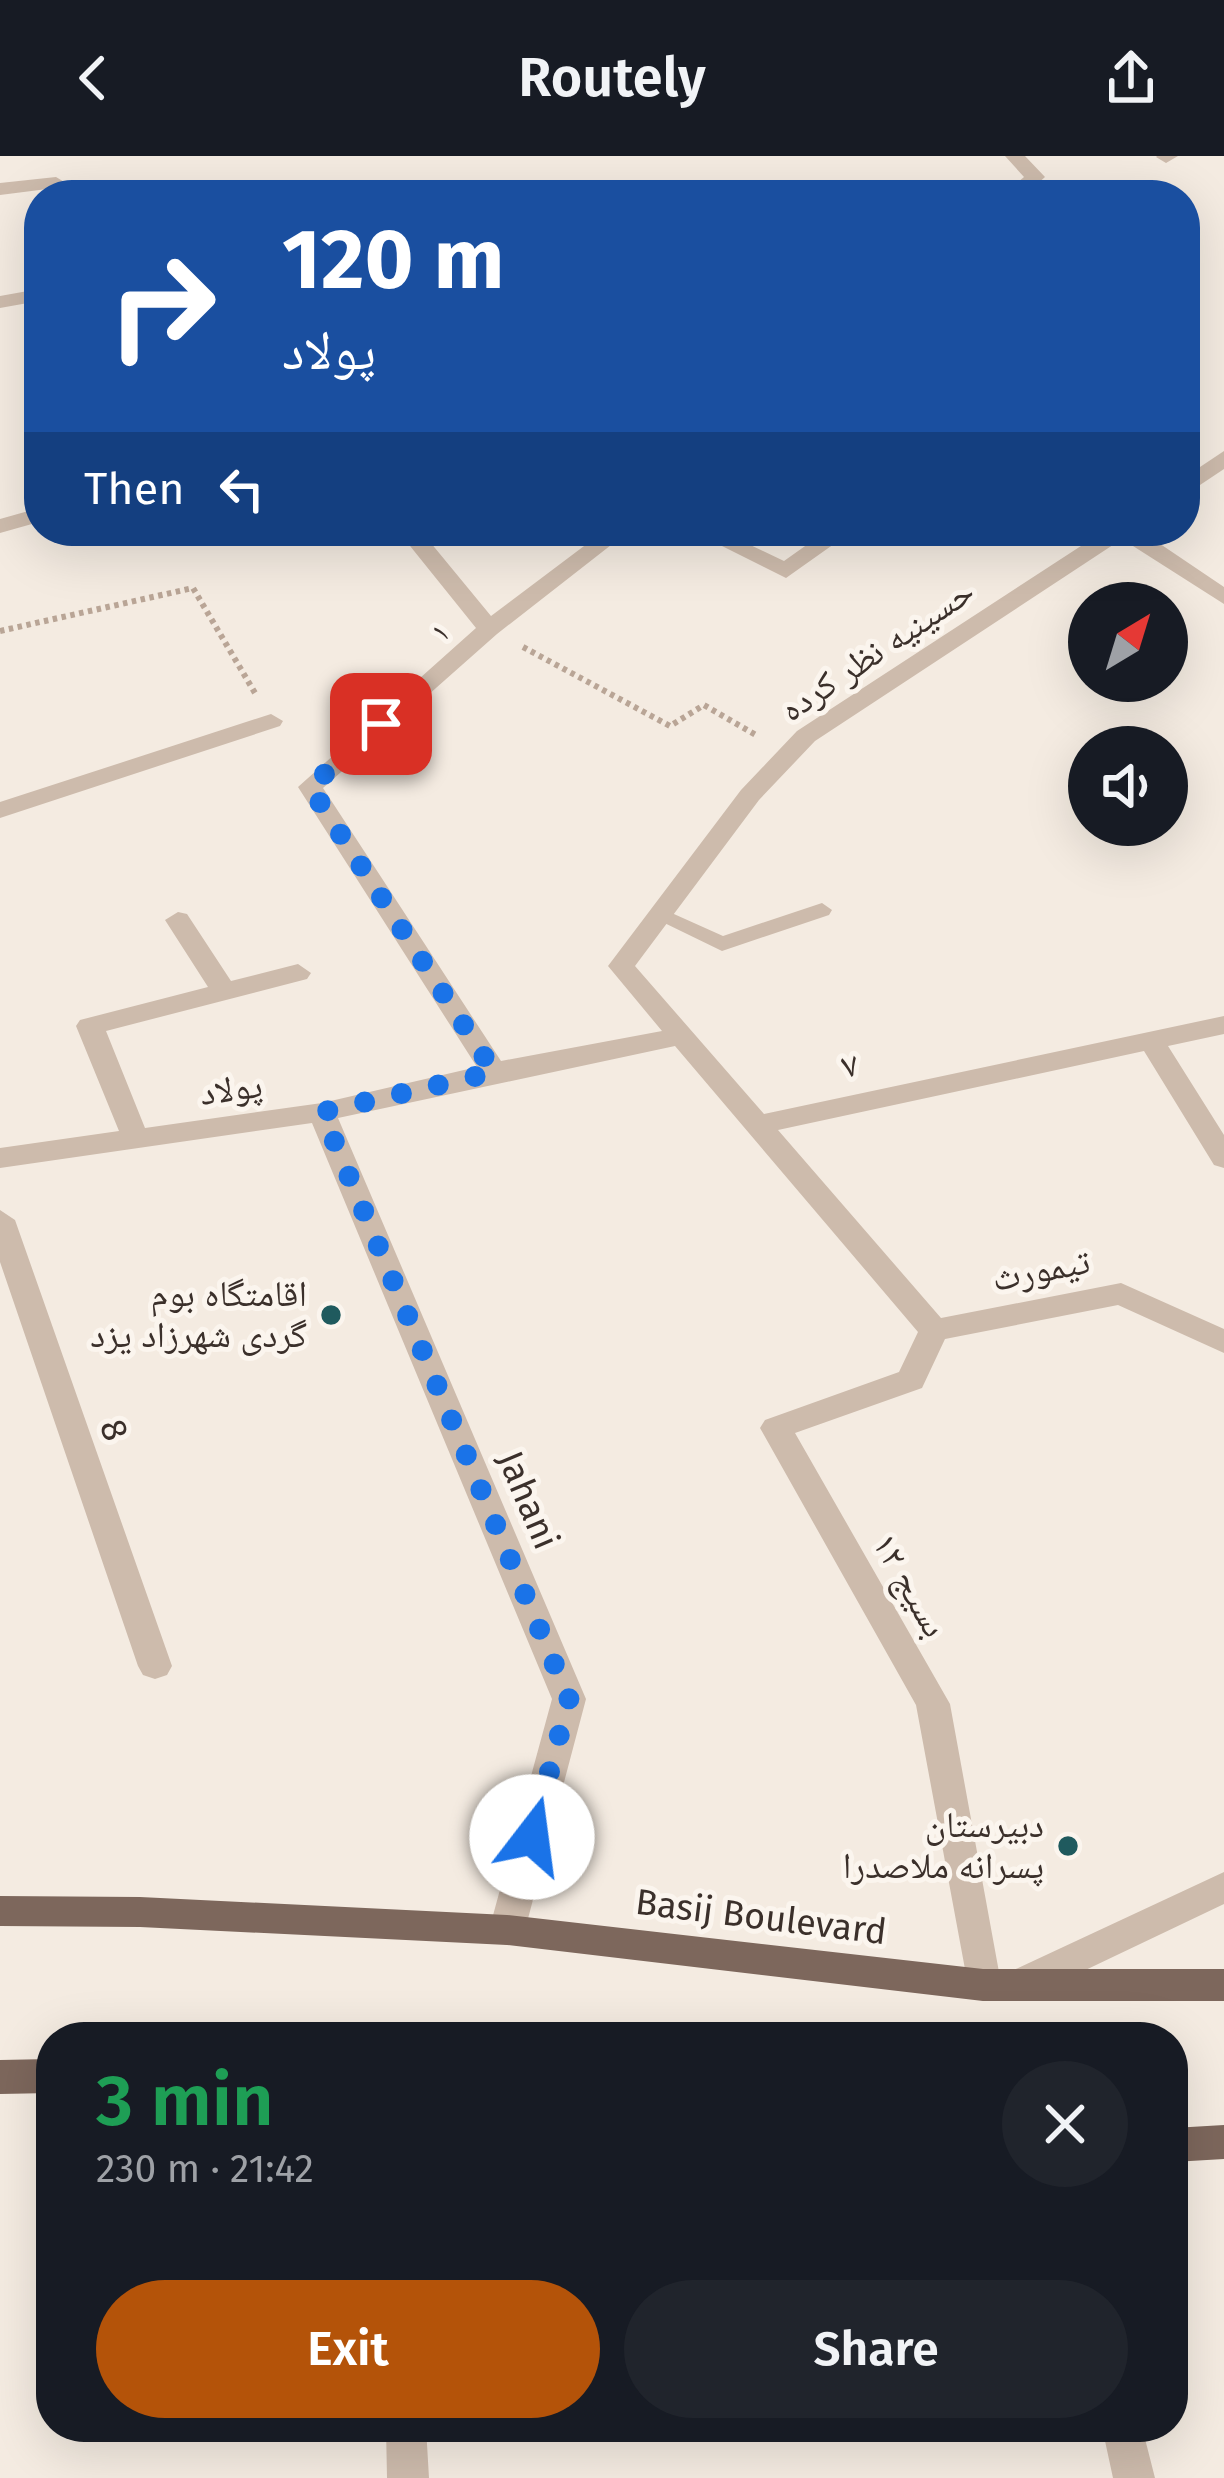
<!DOCTYPE html>
<html lang="en">
<head>
<meta charset="utf-8">
<style>
	body { margin:0; font-family:"Fira Sans","Noto Naskh Arabic",sans-serif; background:#20242c; color:#f1f3f6; height:100vh; display:flex; flex-direction:column; font-size:45px; white-space:nowrap }
	* { box-sizing:border-box; margin:0 }
	p { font-size:39px; color:#9ea1a6 }
	.icon { flex:none; width:66px; height:66px; fill:none; stroke:currentColor; stroke-width:2; stroke-linecap:round; stroke-linejoin:round }
	.map { position:relative; flex:1; overflow:hidden }
	.panel { position:absolute; left:36px; top:1866px; width:1152px; height:420px; display:flex; flex-direction:column; background:#171b24; border-radius:48px; box-shadow:0 12px 48px #0002 }
	.panel>* { flex:none }
	.hud { position:absolute; left:24px; top:24px; width:1176px; height:366px; border-radius:48px; box-shadow:0 12px 48px #0002; background:#1a4fa0; color:#fff; overflow:hidden }
	.needle { width:78px; rotate:38deg }
	.buttons { position:absolute; left:1068px; top:426px; display:grid; gap:24px }
	.buttons a { display:grid; place-items:center; width:120px; height:120px; border-radius:50%; background:#171b24; box-shadow:0 12px 48px #0002; font-size:60px }
	.pin { position:absolute; display:grid; place-items:center; width:102px; height:102px; color:#fff; margin:-51px; border-radius:24px; box-shadow:0 6px 18px #0006 }
	.me { position:absolute; width:132px; margin:-66px; rotate:15deg; stroke-linejoin:round; filter:drop-shadow(0 0 9px #0008) }
	.turn { display:flex; align-items:center; gap:42px; height:252px; padding:0 60px; font-size:54px }
	.turn .icon { width:156px; height:156px; stroke-width:2.5 }
	.turn b { display:block; font-size:84px; line-height:102px }
	.then { display:flex; align-items:center; height:114px; padding:0 60px; background:#0003; gap:24px; font-size:45px }
	.round { display:grid; place-items:center; flex:none; width:126px; height:126px; border-radius:63px; background:#20242c }
	.overview { display:flex; align-items:center; justify-content:space-between; height:204px; padding:0 60px }
	h1 { font-size:72px; font-weight:600; line-height:90px; color:#1e9e55 }
	.action { display:flex; gap:24px; margin-top:auto; padding:24px 60px }
	.action a { flex:1; height:138px; border-radius:72px; background:#b45309; color:#fff; font-size:48px; font-weight:600; line-height:138px; text-align:center }
	.action a+a { background:#20242c; color:#f1f3f6 }
	header { display:flex; justify-content:space-between; align-items:center; height:156px; padding:0 60px; background:#171b24; font-size:54px; font-weight:600 }
	.map>svg:first-child { display:block }
	.lines { fill:none; stroke-linecap:round; stroke-linejoin:round }
	.path { stroke:#b9a596; stroke-width:6; stroke-dasharray:4.5 4.5; stroke-linecap:butt }
	.lane { fill:#cdbbac; fill-rule:evenodd }
	.street { fill:#cdbbac; fill-rule:evenodd }
	.primary { fill:#7d675c; fill-rule:evenodd }
	.route { stroke:#1a73e8; stroke-width:21; stroke-dasharray:0 37.8 }
	.poi-dot { fill:#1f5a5e; stroke:#fbf5ee; stroke-width:4.5 }
	.labels { text-anchor:middle; dominant-baseline:central; stroke-width:10; stroke-linejoin:round; paint-order:stroke }
	.far-street-label { font-size:30px; fill:#3b302b; stroke:#fbf5ee }
	.street-label { font-size:36px; fill:#3b302b; stroke:#fbf5ee }
	.poi-label { font-size:36px; fill:#3b302b; stroke:#fbf5ee; text-anchor:end }
</style>
</head>
<body>
<header><svg class="icon" aria-label="back" viewBox="0 0 24 24"><path d="M15 5l-7 7 7 7"/></svg>Routely<svg class="icon" aria-label="share" viewBox="0 0 24 24"><path d="M12 15V3M7 8l5-5 5 5M5 13v7h14v-7"/></svg></header>
<div class="map">
<svg width="1224" height="2322" viewBox="0 0 1224 2322">
	<rect width="100%" height="100%" fill="#f4ebe1"/>
	<g class="lines">
		<path class="path" d="M0,475L193,432L255,537
			M523,491L670,570L704,549L756,579"/>
		<path class="lane" d="M822,747L832,754L829,759L722,795L648,759L658,752L665,754L723,780Z"/>
		<path class="street" d="M1005,0H1025L1045,21L1025,39H1003L1024,21Z
			M1178,0L1166,7L1156,1L1157,0Z
			M56,21L66,27L63,31L0,39V27Z
			M39,133V145L0,152V140Z
			M1224,295V313L1185,339V321Z
			M39,352V366L0,377V363Z
			M398,375H421L491,460L604,375H629L497,478L323,632L501,905L662,875L608,810L741,634L797,575L1104,375H1141L1224,431V448L1122,383L815,585L759,644L635,810L764,958L1224,860V878L1168,890L1224,979V1012L1214,1009L1144,895L778,974L941,1162L1121,1127L1224,1173V1197L1118,1149L945,1183L922,1232L795,1277L950,1548L1001,1827L1005,1818L1224,1716V1748L1031,1840L1018,1845L1005,1840L1000,1830L996,1840L983,1845L970,1840L916,1549L760,1272L765,1264L899,1216L918,1176L675,890L338,962L586,1543L525,1774L520,1785L507,1789L494,1785L489,1774L552,1543L312,967L0,1012V992L119,975L76,870L80,864L208,831L165,764L178,756L187,758L231,825L298,808L311,817L307,823L106,875L145,972L322,947L477,911L298,631L476,472Z
			M692,375H721L784,405L815,383H831L834,388L786,422Z
			M271,558L283,565L280,570L0,662V646Z
			M0,1054L15,1064L172,1510L167,1519L155,1523L143,1519L138,1510L0,1106Z
			M386,2271H426L429,2322H387Z
			M1102,2271H1142L1155,2322H1113Z"/>
		<path class="primary" d="M0,1740L140,1741L507,1759L983,1813H1224V1845H983L507,1789L140,1771L0,1770Z
			M51,1903V1937L0,1938V1904Z
			M1224,1969V2003L1173,2006V1972Z"/>
	</g>
	<g class="lines">
		<path class="route" d="M381,568L310,631L494,916L322,956L569,1543L532,1681"/>
	</g>
	<g class="poi-dot">
		<circle cx="331" cy="1159" r="12"/>
		<circle cx="1068" cy="1690" r="12"/>
	</g>
	<g class="labels">
		<g class="far-street-label">
			<text transform="translate(440 476) rotate(-42)">۱</text>
		</g>
		<g class="street-label">
			<text transform="translate(877 494) rotate(-34)">حسینیه نظر کرده</text>
			<text transform="translate(850 909) rotate(-12)">۷</text>
			<text transform="translate(231 933) rotate(-8)">پولاد</text>
			<text transform="translate(1041 1114) rotate(-11)">تیمورث</text>
			<text transform="translate(114 1274) rotate(71)">8</text>
			<text transform="translate(528 1344) rotate(67)">Jahani</text>
			<text transform="translate(910 1429) rotate(60)">بسیج ۱۲</text>
			<text transform="translate(761 1761) rotate(7)">Basij Boulevard</text>
		</g>
		<g class="poi-label">
			<text x="307" y="1138">اقامتگاه بوم<tspan x="307" dy="41">گردی شهرزاد یزد</tspan></text>
			<text x="1044" y="1669">دبیرستان<tspan x="1044" dy="41">پسرانه ملاصدرا</tspan></text>
		</g>
	</g>
</svg>
<div class="buttons">
<a><svg class="needle" viewBox="-14 -14 28 28"><path d="M0-13l5 13h-10z" fill="#e53935"/><path d="M0 13l5-13h-10z" fill="#9ea1a6"/></svg></a>
<a><svg class="icon" aria-label="sound" viewBox="0 0 24 24"><path d="M4 9h4l5-4v14l-5-4H4zM17 9q2 3 0 6"/></svg></a>
</div>
<div class="pin" style="left:381px;top:568px;background:#d93025"><svg class="icon" aria-label="arrive" viewBox="0 0 24 24"><path d="M6 21V4h12l-3 4 3 4H6"/></svg></div>
<svg class="me" style="left:532px;top:1681px" viewBox="-20 -20 40 40"><circle r="19" fill="#fff"/><path d="M0-13L10 11 0 6-10 11z" fill="#1a73e8"/></svg>
<div class="hud">
<div class="turn"><svg class="icon" aria-label="right" viewBox="0 0 24 24"><path d="M7 20v-9h11M14 6l5 5-5 5"/></svg><div><b>120 m</b>پولاد</div></div>
<div class="then">Then<svg class="icon" aria-label="left" viewBox="0 0 24 24"><path d="M17 20v-9H6M10 6l-5 5 5 5"/></svg></div>
</div>
<section class="panel">
<div class="overview"><div><h1>3 min</h1><p>230 m · 21:42</p></div><a class="round"><svg class="icon" aria-label="close" viewBox="0 0 24 24"><path d="M6 6l12 12M18 6L6 18"/></svg></a></div>
<div class="action"><a>Exit</a><a>Share</a></div>
</section>
</div>
</body>
</html>
